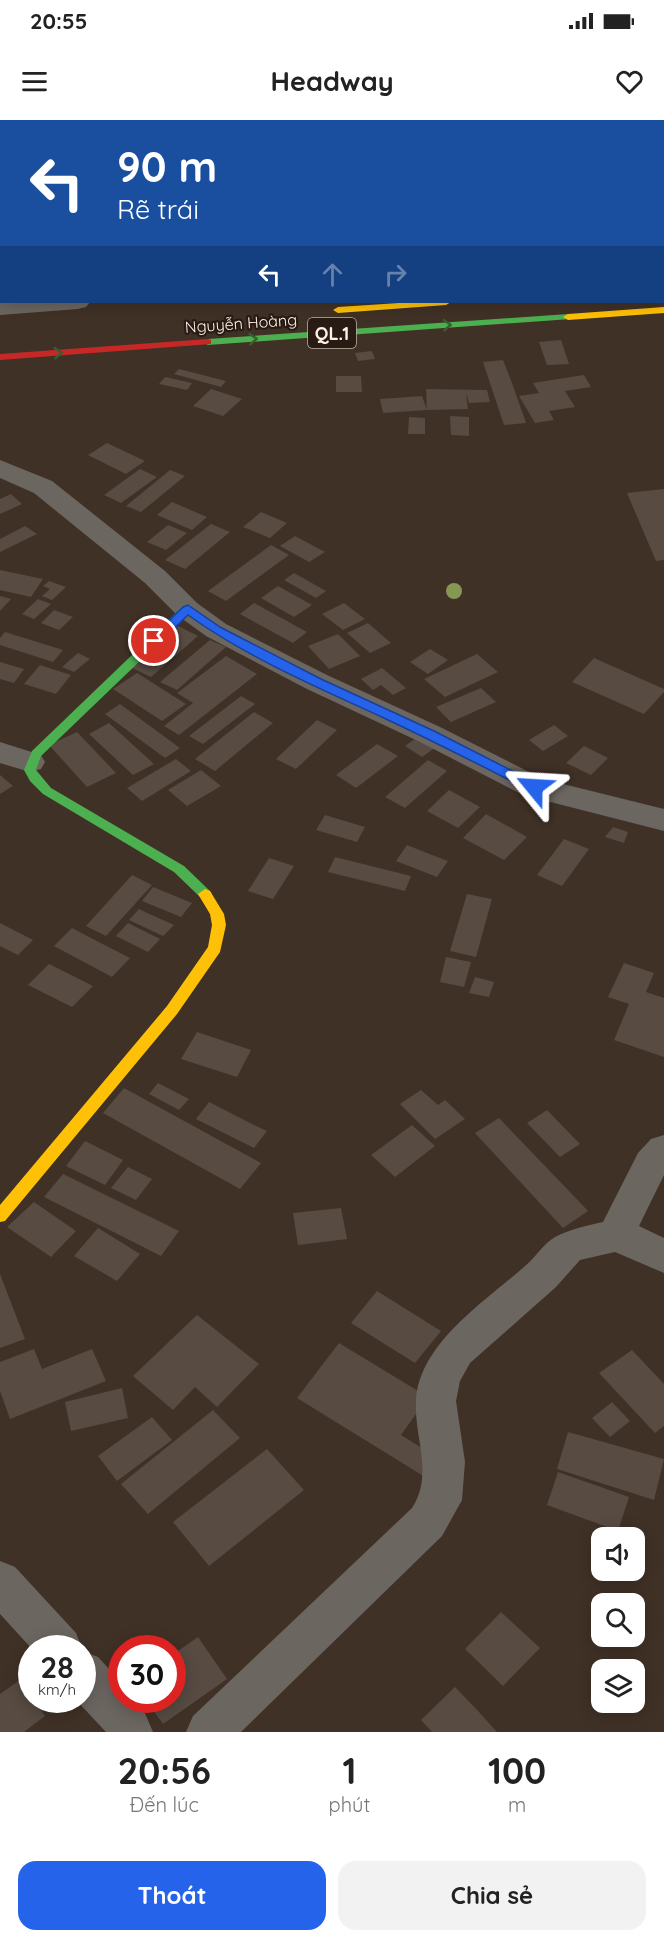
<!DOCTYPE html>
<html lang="vi">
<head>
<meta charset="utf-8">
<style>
	body { margin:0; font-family:Quicksand,sans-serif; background:#f2f2f2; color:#222; height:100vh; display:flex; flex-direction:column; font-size:22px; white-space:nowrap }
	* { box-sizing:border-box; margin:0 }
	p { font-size:20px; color:#767676 }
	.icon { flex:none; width:33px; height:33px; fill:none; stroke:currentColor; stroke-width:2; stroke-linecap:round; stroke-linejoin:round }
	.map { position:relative; height:1612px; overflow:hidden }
	.sheet { display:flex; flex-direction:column; background:#fff; flex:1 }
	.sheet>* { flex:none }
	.hud { position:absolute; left:0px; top:0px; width:664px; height:183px; box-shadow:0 3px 15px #0003; background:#1a4fa0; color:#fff; overflow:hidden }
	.buttons { position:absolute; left:591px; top:1407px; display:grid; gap:12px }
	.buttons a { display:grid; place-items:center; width:54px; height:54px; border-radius:12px; background:#fff; box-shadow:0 3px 15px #0003; font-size:30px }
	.speed { position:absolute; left:18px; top:1515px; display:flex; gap:12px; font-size:30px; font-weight:700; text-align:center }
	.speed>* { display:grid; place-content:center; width:78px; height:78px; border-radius:50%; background:#fff; box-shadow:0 3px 15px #0003; line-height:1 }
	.speed small { font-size:15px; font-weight:400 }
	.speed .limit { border:9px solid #d22; background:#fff; color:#111 }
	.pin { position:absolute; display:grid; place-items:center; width:51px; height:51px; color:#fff; margin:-26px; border:3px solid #fff; border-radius:50%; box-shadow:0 2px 6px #0007 }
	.me { position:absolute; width:66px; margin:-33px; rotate:297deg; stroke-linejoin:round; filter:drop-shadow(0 0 4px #0008) }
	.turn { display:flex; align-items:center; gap:21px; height:126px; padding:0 18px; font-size:27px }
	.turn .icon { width:78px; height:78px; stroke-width:2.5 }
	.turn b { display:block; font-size:42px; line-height:51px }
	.lanes { display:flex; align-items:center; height:57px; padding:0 18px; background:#0003; justify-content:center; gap:30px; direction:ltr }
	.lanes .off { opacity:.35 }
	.eta { display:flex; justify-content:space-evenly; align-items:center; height:102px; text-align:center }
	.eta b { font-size:36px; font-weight:700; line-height:42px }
	.action { display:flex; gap:12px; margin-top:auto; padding:12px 18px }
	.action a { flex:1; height:69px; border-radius:18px; background:#2563eb; color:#fff; font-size:24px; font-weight:700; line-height:69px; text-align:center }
	.action a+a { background:#f2f2f2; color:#222 }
	.status { display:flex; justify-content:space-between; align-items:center; height:42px; padding:0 30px; background:#fff; direction:ltr }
	.status svg { height:16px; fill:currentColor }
	header { display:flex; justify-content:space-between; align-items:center; height:78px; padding:0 18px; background:#fff; font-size:27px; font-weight:700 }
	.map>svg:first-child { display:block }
	.building { fill:#574b42 }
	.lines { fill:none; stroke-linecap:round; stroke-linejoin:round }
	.lane { fill:#6c6661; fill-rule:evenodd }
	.street { fill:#6c6661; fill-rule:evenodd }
	.fast { fill:#4caf50; fill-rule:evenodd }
	.slow { fill:#ffc107; fill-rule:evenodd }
	.jam { fill:#c62828; fill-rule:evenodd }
	.tree { fill:#869754 }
	.oneway { stroke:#385e2e }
	.route { fill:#2563eb; stroke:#184099; stroke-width:1.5 }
	.labels { text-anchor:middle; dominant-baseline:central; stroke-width:4.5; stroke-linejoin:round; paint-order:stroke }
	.far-street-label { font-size:16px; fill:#fff1e7; stroke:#271b13 }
	.shield { fill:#271b13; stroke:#beb1a7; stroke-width:1.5 }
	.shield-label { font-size:18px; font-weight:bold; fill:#fff1e7 }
</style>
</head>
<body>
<div class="status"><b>20:55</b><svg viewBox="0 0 49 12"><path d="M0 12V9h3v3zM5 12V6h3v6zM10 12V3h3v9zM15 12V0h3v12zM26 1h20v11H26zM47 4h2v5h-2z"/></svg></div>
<header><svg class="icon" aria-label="menu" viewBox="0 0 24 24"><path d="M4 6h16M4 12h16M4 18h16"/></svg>Headway<svg class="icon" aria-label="heart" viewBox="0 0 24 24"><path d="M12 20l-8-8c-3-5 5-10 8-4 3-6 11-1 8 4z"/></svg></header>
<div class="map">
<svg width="664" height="1612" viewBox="0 0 664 1612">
	<rect width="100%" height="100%" fill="#403126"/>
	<path class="building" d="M561,220L569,244L547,245L539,222Z
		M372,231L375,239L358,241L355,233Z
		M503,240L512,263L526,303L504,305L483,242Z
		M179,249L226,261L221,267L174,254Z
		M584,255L591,267L565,271L575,287L549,291L554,300L535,303L519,276L539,273L533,263Z
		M336,256H361L362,272H336Z
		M165,257L192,263L187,270L159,264Z
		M211,269L242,279L223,296L193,286Z
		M426,269L487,270L490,282L469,283L466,273L468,289L427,290Z
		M422,276L427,290L383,293L380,279Z
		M450,296L469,297V316L451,315Z
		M409,297L425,298V314H408Z
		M107,323L145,341L126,354L88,335Z
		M140,349L157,357L121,383L104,375Z
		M170,350L185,356L141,392L126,386Z
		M664,369V440L656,441L627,373Z
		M11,374L22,384L0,394V379Z
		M172,382L207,397L192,410L157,395Z
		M261,392L287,403L270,418L243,407Z
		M211,404L230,412L185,449L165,440Z
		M168,405L187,413L166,430L147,422Z
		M25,406L37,414L0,432V419Z
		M295,416L325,432L309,442L280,426Z
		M271,425L289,435L226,481L208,471Z
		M0,450L43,459L31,477L0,470Z
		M294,453L326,471L316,478L284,460Z
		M49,461L66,467L52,480L42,476L50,469L43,466Z
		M278,466L312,485L294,497L261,478Z
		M0,476L11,479L0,491Z
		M38,479L51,484L34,499L22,494Z
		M254,483L307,512L293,523L240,494Z
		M344,483L365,499L343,510L322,494Z
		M54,490L73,497L59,510L41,503Z
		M368,503L391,523L370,533L347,513Z
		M178,506L198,516L151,557L130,547Z
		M5,512L63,530L53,542L0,525V518Z
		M338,514L360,536L329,549L308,526Z
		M210,520L226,527L177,570L160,562Z
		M430,529L448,540L428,554L410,542Z
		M78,533L90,539L74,552L62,547Z
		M477,534L498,552L445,577L424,559Z
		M226,536L257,554L179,615L164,606L193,583L177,573Z
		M594,538L664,569V572L644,594L572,562Z
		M0,542L24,549L14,563L0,559Z
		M40,545L71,555L56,574L24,564Z
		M382,548L406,568L393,575L381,565L373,570L361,559Z
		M137,553L186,584L162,601L113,569Z
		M481,568L496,582L451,602L436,587Z
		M241,576L255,584L203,624L189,616Z
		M120,584L180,628L165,638L105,594Z
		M254,592L273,603L215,651L195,639Z
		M317,600L337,610L296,649L276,639Z
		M109,603L154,644L133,655L89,614Z
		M554,605L568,616L543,631L529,620Z
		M77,612L116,653L87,667L49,625Z
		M419,616L436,627L422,637L405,626Z
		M377,624L398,636L356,668L336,655Z
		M584,626L608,638L591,655L566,643Z
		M176,639L191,651L142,681L127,668Z
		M428,640L447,651L405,688L385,677Z
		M201,650L221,666L187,686L168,670Z
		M0,655L13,666L0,674Z
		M449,670L480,687L458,708L427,691Z
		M486,694L527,717L504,740L463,718Z
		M325,695L365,707L357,722L316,710Z
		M613,707L628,712L624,723L605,717Z
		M564,719L589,729L562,766L537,755Z
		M407,725L427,733L448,741L437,757L396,741Z
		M335,737L411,756L405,771L328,752Z
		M269,738L294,746L273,779L248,771Z
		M132,755L152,765L106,816L86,806Z
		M153,767L192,783L181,797L142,781Z
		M467,774L492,779L476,837L450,831Z
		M139,789L145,792L174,805L163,816L129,800Z
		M0,803L33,820L18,835L0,826Z
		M128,803L160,819L148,832L116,816Z
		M72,808L89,817L130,838L112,857L54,826Z
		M446,837L471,842L464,867L440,862Z
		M624,843L654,853L646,872L664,878V937L614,920L629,884L608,877Z
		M49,844L93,866L72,887L28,865Z
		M475,857L494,862L489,877L469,873Z
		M197,912L251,930L237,957L181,939Z
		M158,963L189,979L179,990L149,974Z
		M124,968L261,1043L240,1069L103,993Z
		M421,970L438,985L445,980L465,999L435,1019L400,984Z
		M209,982L254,1005L267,1011L254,1028L196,999Z
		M547,990L580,1024L560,1037L527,1003Z
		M499,998L570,1072L588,1091L563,1108L475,1013Z
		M412,1005L435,1026L395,1057L371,1035Z
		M85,1021L123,1040L105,1065L66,1046Z
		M128,1047L152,1059L136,1080L111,1068Z
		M63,1054L179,1111L161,1136L44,1077Z
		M34,1082L76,1111L51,1137L7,1107Z
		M341,1088L347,1119L298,1125L293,1093Z
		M98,1108L140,1134L117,1161L74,1136Z
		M0,1154L25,1219L0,1228Z
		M377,1171L441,1211L415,1243L351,1203Z
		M197,1195L259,1244L217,1287L195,1267L173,1290L133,1256Z
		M339,1223L428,1277L401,1315L438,1338L425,1357L297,1278Z
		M34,1229L42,1249L92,1229L106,1261L10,1299L0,1271V1242Z
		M632,1230L664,1264V1306L655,1313L599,1253Z
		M122,1268L128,1298L71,1311L65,1282Z
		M612,1282L630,1301L610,1317L592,1298Z
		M213,1290L240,1318L148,1394L121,1364Z
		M152,1297L172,1320L117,1361L98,1336Z
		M568,1312L664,1339L654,1380L557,1349Z
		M267,1329L304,1370L209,1446L173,1402Z
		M558,1352L629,1377L618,1411L547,1385Z
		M501,1492L540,1528L503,1566L465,1529Z
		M198,1517L227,1559L163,1604L146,1580H172V1535Z
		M20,1560L45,1596L24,1612H0V1574Z
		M455,1567L479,1592L497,1612H432L421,1600Z"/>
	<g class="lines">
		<path class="lane" d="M544,0H554L555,2H545Z"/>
		<path class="street" d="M138,0H158L159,2H138Z
			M337,0H357L358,2H337Z
			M610,0H632L633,2H611Z
			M663,21H664V33H663Z
			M0,71H2V85H0Z
			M0,181L2,182H90L86,187L78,189L0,195Z
			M0,340L52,361L165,451L197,483L226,504L327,555L440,607L543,659L664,689V711L523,675L418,621L307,569L206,516L177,495L145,463L34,373L0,358Z
			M0,622L41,635L45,642L41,649L30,652L0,643Z
			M664,1015V1055L639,1106L664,1118V1153L615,1132L580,1140L556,1167L470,1243L460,1261L456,1281L465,1342L462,1380L442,1416L241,1612H186L193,1596L412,1388C434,1354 414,1318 416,1281C419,1223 486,1181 525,1146C535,1138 544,1123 555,1117C568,1110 588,1105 603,1102L638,1033L651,1019Z
			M0,1441L15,1447L76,1513L82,1528L32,1529L0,1494Z
			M82,1531L98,1537L122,1563V1580H137L140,1582L153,1612H106L76,1580H82Z"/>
		<path class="fast" d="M663,162H664V168H663Z
			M568,194L573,197L571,199L208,225L203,222L208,219Z
			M187,485L191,486L193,489L191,492L41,636L36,650L51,668L184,746L210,771L212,774L205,779L200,777L174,752L43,674L30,661L24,650L32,631L183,486Z"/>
		<path class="slow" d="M414,182H451L446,185L338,193L333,190L338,187Z
			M664,187V193L568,200L563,197L568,194Z
			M205,769L210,771L224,794L226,805L220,832L177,894L5,1101L0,1102V1085L167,886L208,827L212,805L210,794L198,774Z"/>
		<path class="jam" d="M208,219L211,220V224L0,240V234Z"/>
	</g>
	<circle class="tree" cx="454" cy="471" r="8"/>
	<defs><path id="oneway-chevron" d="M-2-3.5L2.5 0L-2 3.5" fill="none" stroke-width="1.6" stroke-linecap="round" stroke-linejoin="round" transform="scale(1.5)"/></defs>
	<g class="oneway">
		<use href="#oneway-chevron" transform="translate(447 205) rotate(-4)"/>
		<use href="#oneway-chevron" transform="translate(253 219) rotate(-4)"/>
		<use href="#oneway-chevron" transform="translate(58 233) rotate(-4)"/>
	</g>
	<path class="route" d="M188,485L220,507L321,559L434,611L538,664L540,667L538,670H529C482,646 435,622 386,599C319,568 248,538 188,495L158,524H150V519L183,487Z"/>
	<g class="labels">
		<g class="far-street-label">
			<text transform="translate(241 203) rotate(-4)">Nguyễn Hoàng</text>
		</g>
		<rect class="shield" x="308" y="198" width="48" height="30" rx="4.5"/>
		<g class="shield-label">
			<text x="332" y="213">QL.1</text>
		</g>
	</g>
</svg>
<div class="buttons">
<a><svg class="icon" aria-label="sound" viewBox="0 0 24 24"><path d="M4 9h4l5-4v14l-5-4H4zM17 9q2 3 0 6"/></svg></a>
<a><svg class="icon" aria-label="search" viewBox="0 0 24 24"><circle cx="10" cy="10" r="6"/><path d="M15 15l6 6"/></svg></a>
<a><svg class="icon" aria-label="layers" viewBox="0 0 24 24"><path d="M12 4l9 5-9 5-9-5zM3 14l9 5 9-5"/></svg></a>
</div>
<div class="speed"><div>28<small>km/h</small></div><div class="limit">30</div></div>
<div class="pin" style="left:154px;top:521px;background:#d93025"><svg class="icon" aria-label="arrive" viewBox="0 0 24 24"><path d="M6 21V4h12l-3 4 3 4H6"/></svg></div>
<svg class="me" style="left:534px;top:667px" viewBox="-20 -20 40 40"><path d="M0-17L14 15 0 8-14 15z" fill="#2563eb" stroke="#fff" stroke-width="4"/></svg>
<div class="hud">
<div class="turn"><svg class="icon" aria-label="left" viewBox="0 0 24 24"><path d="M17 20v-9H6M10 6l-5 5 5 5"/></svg><div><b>90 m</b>Rẽ trái</div></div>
<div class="lanes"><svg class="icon" aria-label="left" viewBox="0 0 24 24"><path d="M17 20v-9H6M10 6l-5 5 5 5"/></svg><svg class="icon off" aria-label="ahead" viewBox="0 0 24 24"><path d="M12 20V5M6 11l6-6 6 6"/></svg><svg class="icon off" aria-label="right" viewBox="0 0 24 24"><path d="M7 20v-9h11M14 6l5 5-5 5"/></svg></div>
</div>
</div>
<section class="sheet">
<div class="eta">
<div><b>20:56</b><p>Đến lúc</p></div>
<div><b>1</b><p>phút</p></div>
<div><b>100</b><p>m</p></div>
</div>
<div class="action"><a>Thoát</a><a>Chia sẻ</a></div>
</section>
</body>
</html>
